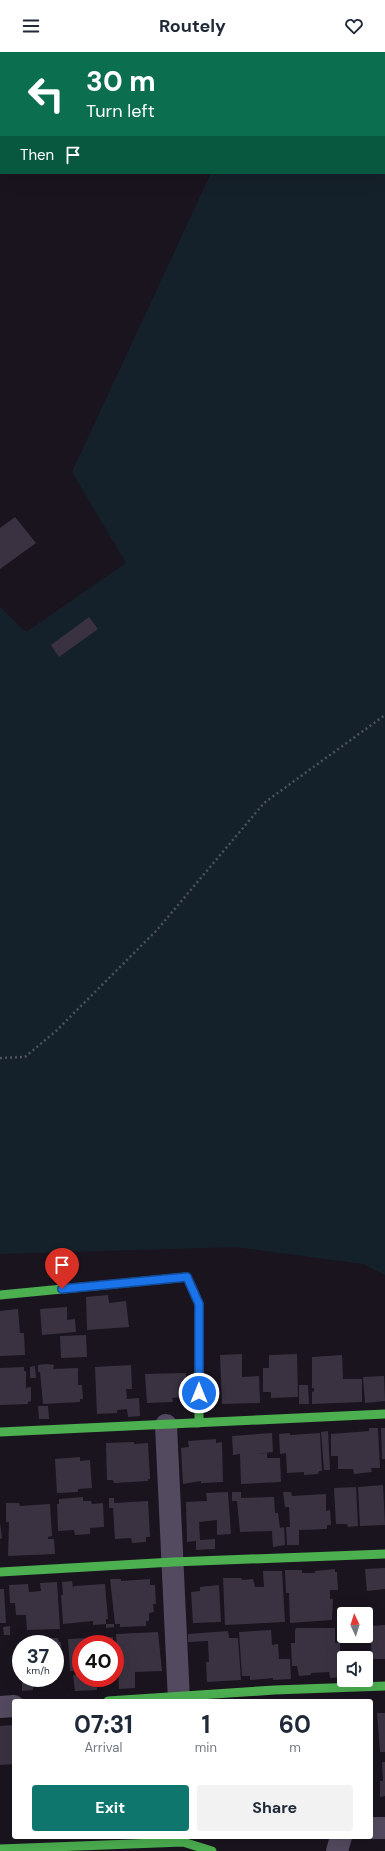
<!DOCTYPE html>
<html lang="en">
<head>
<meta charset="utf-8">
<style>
	body { margin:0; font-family:"DM Sans",sans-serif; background:#f2f2f3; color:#1f2937; height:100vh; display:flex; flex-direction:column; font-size:15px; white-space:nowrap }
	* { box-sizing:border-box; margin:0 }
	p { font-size:13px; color:#747a83 }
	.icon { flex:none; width:22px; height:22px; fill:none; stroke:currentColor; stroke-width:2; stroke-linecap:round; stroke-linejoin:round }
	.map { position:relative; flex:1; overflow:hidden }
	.side { position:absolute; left:12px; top:1647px; width:361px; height:140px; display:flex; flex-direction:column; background:#fff; border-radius:4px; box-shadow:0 4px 16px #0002 }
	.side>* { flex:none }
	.banner { position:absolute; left:0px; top:0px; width:385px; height:122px; box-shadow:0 4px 16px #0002; background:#0b6e4f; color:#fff; overflow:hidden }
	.needle { width:26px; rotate:356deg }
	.tools { position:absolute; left:337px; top:1555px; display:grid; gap:8px }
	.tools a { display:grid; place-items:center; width:36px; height:36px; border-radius:4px; background:#fff; box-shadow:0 4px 16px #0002; font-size:20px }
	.speed { position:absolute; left:12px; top:1583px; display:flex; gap:8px; font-size:20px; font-weight:700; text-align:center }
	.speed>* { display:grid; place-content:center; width:52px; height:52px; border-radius:50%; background:#fff; box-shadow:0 4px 16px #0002; line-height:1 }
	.speed small { font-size:10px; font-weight:400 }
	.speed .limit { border:6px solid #d22; background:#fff; color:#111 }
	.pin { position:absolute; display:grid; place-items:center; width:34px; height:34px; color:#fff; margin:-41px -17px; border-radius:50% 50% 50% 0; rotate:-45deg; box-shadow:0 0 4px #0007 }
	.pin .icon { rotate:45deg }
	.me { position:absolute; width:44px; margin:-22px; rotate:0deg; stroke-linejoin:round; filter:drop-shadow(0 0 3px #0008) }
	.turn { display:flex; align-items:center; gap:14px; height:84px; padding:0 20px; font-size:18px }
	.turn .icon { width:52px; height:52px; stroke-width:2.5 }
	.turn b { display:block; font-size:28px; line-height:34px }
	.then { display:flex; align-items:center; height:38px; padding:0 20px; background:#0003; gap:8px; font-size:15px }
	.eta { display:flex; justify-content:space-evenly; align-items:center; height:68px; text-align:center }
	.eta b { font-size:24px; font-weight:700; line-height:28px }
	.action { display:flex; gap:8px; margin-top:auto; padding:8px 20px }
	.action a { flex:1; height:46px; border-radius:4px; background:#0f766e; color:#fff; font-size:16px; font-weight:700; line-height:46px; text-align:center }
	.action a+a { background:#f2f2f3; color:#1f2937 }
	header { display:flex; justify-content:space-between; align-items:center; height:52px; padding:0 20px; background:#fff; font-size:18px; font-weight:700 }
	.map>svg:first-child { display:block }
	.green { fill:#15212a }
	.building { fill:#3a3241 }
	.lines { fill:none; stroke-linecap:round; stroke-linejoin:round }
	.path { stroke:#4f5060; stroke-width:2.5; stroke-dasharray:2 3; stroke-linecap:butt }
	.street { stroke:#534a5f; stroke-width:22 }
	.fast { stroke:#4caf50; stroke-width:9 }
	.route-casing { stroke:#114b97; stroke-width:10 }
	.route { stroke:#1a73e8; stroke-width:7 }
</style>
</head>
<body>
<header><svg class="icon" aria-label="menu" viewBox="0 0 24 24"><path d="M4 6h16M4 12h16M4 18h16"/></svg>Routely<svg class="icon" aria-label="heart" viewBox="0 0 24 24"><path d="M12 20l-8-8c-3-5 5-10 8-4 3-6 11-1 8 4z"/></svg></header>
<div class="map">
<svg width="385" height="1799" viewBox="0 0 385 1799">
	<rect width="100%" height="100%" fill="#1a141f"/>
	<path class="green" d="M319,0H385V1223L363,1212L236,1195L0,1202V555L26,580L126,511L72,420L211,121H384V1H317Z"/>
	<path class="building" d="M15,465L36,491L0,517V476Z
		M89,565L98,577L59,605L51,593Z
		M108,1243L109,1251L126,1249L129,1275L87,1278L86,1245Z
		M67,1255V1268L75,1267L76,1280L42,1283L40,1257Z
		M18,1257L20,1281H24L25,1303L0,1304V1259Z
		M86,1283L87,1305L61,1306L60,1284Z
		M242,1302V1325L259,1324L260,1351L222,1352L220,1303Z
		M297,1302L298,1345L271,1346V1340H263V1316H269V1303Z
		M342,1303L343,1327H362V1350L312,1352V1340L314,1339V1336H312V1305Z
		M47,1312L54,1313L53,1317L78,1316V1333H82L83,1347H80V1350L43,1352L40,1320H38V1313Z
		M131,1313L132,1337H126L127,1347L139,1346L140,1364L128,1365L127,1357L117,1358V1361L97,1362L95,1315Z
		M35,1314L36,1326H30V1315Z
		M24,1315V1319H26V1336L31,1335V1349L28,1350V1352L0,1353V1316Z
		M186,1321L187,1345L172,1346L173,1350L147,1351L145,1322Z
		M384,1324L385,1349L365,1351L363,1325Z
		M299,1333H308L309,1352H299Z
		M38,1354H48L49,1367H39Z
		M369,1376H378L380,1416H371L372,1420L354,1422L353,1417H338V1404H331V1382L369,1379Z
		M381,1376H385V1407H382Z
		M328,1379L330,1418H324L321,1380Z
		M272,1381L273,1400L255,1402L267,1401V1406H280L281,1430L241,1432L240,1402L233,1403L232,1384Z
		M290,1381V1383L320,1381L322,1419H319L318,1422L304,1423V1420L287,1421L286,1401L280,1402L279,1382Z
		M216,1387V1391L222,1390L223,1430L201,1431V1429L183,1432L181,1396L189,1395L188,1389Z
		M134,1390V1392L148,1391L150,1427H148V1429L114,1431L113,1428H107L106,1391Z
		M80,1405V1409L90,1408L92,1436L78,1437V1440L57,1441L55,1407Z
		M383,1433L385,1473L360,1474L358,1435Z
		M356,1435L358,1474L348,1475L347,1472H336L334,1436Z
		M228,1440L231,1482L217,1483V1468L199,1470L200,1488L215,1487V1497L196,1498V1489L187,1490L186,1450L207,1449L206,1441Z
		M232,1440H241V1446L274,1445L275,1461H278L280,1476L284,1475L285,1493L273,1495L272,1479L240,1480L237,1449H232Z
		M283,1440H291L292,1444L326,1442V1459L330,1458L331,1473H327V1477L299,1478V1493H287L286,1475H290L289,1455H285Z
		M83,1445V1449H91L92,1452L103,1451L104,1475L90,1476V1482L75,1483L74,1478L58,1479L57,1452H59V1447Z
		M109,1446H114V1451L148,1449L150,1485H146V1490L132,1491L131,1486L115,1487L113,1456H109Z
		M6,1451H19L20,1454L50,1452L52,1484L48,1485V1487H54L55,1502L8,1504L9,1470H6Z
		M0,1471L2,1486L0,1487Z
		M385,1516V1537L367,1539L365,1517Z
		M335,1517V1520H337L338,1538H330V1547H333L332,1568L290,1571L289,1541H286L285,1518H302V1521H315V1519Z
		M263,1519H282L285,1570L225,1573L223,1526H241L242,1528L253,1527L255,1535H264Z
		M110,1527H121V1529L150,1527V1533H155L156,1552H153L154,1560L149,1561V1569H146V1574L120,1575V1572H115Z
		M72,1529L73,1536L74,1534L105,1532L108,1567H106V1572L93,1573V1569L63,1572L61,1543H63L62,1530Z
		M57,1530L60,1577L27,1578L26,1563H16L15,1551H10L9,1533L28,1532L29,1540L41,1539L40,1531Z
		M219,1533L221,1570L193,1571L191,1540L200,1539V1535Z
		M0,1537H4L6,1571H0Z
		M106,1572H114V1575L106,1576Z
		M385,1573V1607H372L370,1574Z
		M10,1574V1583H4L3,1575Z
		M296,1576H335V1591H340V1606L342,1605L343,1625L330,1626L329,1620L311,1621V1623L299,1624L297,1614H292L291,1591H295V1578Z
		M271,1578L272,1593L278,1592L279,1607H290L291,1627L273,1628V1626L250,1628V1624H242L239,1580Z
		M228,1579L229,1586H238L241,1628L207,1630L206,1610H209L208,1589L188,1590V1582Z
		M158,1580L162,1619L135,1620V1636L119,1637L116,1582Z
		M113,1585V1592H81V1618L70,1619L68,1587Z
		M43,1586H58L59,1590H61L62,1618L55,1619V1592H31L43,1590Z
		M17,1592H21V1621H19L18,1607H15Z
		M81,1622L84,1633V1626H97V1638L75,1639L73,1623Z
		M22,1626H32L33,1638L22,1639Z
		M377,1661H385V1700H380Z
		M14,1673V1712L0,1713V1674Z
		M371,1677H372L373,1689H371Z
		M382,1710H385V1744L380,1745V1729H383Z"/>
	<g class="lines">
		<path class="path" d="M0,1006L25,1005L56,979L157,878L264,751L385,663"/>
		<path class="street" d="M153,0L154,1
			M232,1L233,0
			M166,1373L179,1649
			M0,1655L14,1654
			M371,1776H385
			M337,1799L341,1785"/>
		<path class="fast" d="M0,1243L187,1225L199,1252V1371
			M0,1380L385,1362
			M0,1520L173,1510L385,1502
			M108,1649L275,1638L385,1634
			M0,1797L183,1790L212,1799"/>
	</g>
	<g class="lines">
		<g class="route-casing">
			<path id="route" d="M62,1237L187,1225L199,1252V1341"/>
		</g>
		<use href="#route" class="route"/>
	</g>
</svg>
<div class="tools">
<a><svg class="needle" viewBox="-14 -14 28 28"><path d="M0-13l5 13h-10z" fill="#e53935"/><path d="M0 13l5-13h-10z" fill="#747a83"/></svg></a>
<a><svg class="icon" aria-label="sound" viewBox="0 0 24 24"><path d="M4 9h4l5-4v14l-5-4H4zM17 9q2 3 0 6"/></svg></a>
</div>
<div class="speed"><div>37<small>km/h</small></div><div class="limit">40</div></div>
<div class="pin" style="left:62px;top:1237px;background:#d93025"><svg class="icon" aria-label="arrive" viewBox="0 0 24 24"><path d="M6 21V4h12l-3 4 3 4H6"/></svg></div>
<svg class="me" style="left:199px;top:1341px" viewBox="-20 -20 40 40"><circle r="17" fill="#1a73e8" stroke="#fff" stroke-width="3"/><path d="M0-11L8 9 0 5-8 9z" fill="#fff"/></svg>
<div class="banner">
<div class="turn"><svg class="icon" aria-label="left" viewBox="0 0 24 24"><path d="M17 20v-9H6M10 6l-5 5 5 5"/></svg><div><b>30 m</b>Turn left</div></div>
<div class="then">Then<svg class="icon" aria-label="arrive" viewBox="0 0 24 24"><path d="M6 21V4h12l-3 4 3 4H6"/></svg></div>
</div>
<section class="side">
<div class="eta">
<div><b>07:31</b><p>Arrival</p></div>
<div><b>1</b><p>min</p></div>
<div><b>60</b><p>m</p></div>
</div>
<div class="action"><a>Exit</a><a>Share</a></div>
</section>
</div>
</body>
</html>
